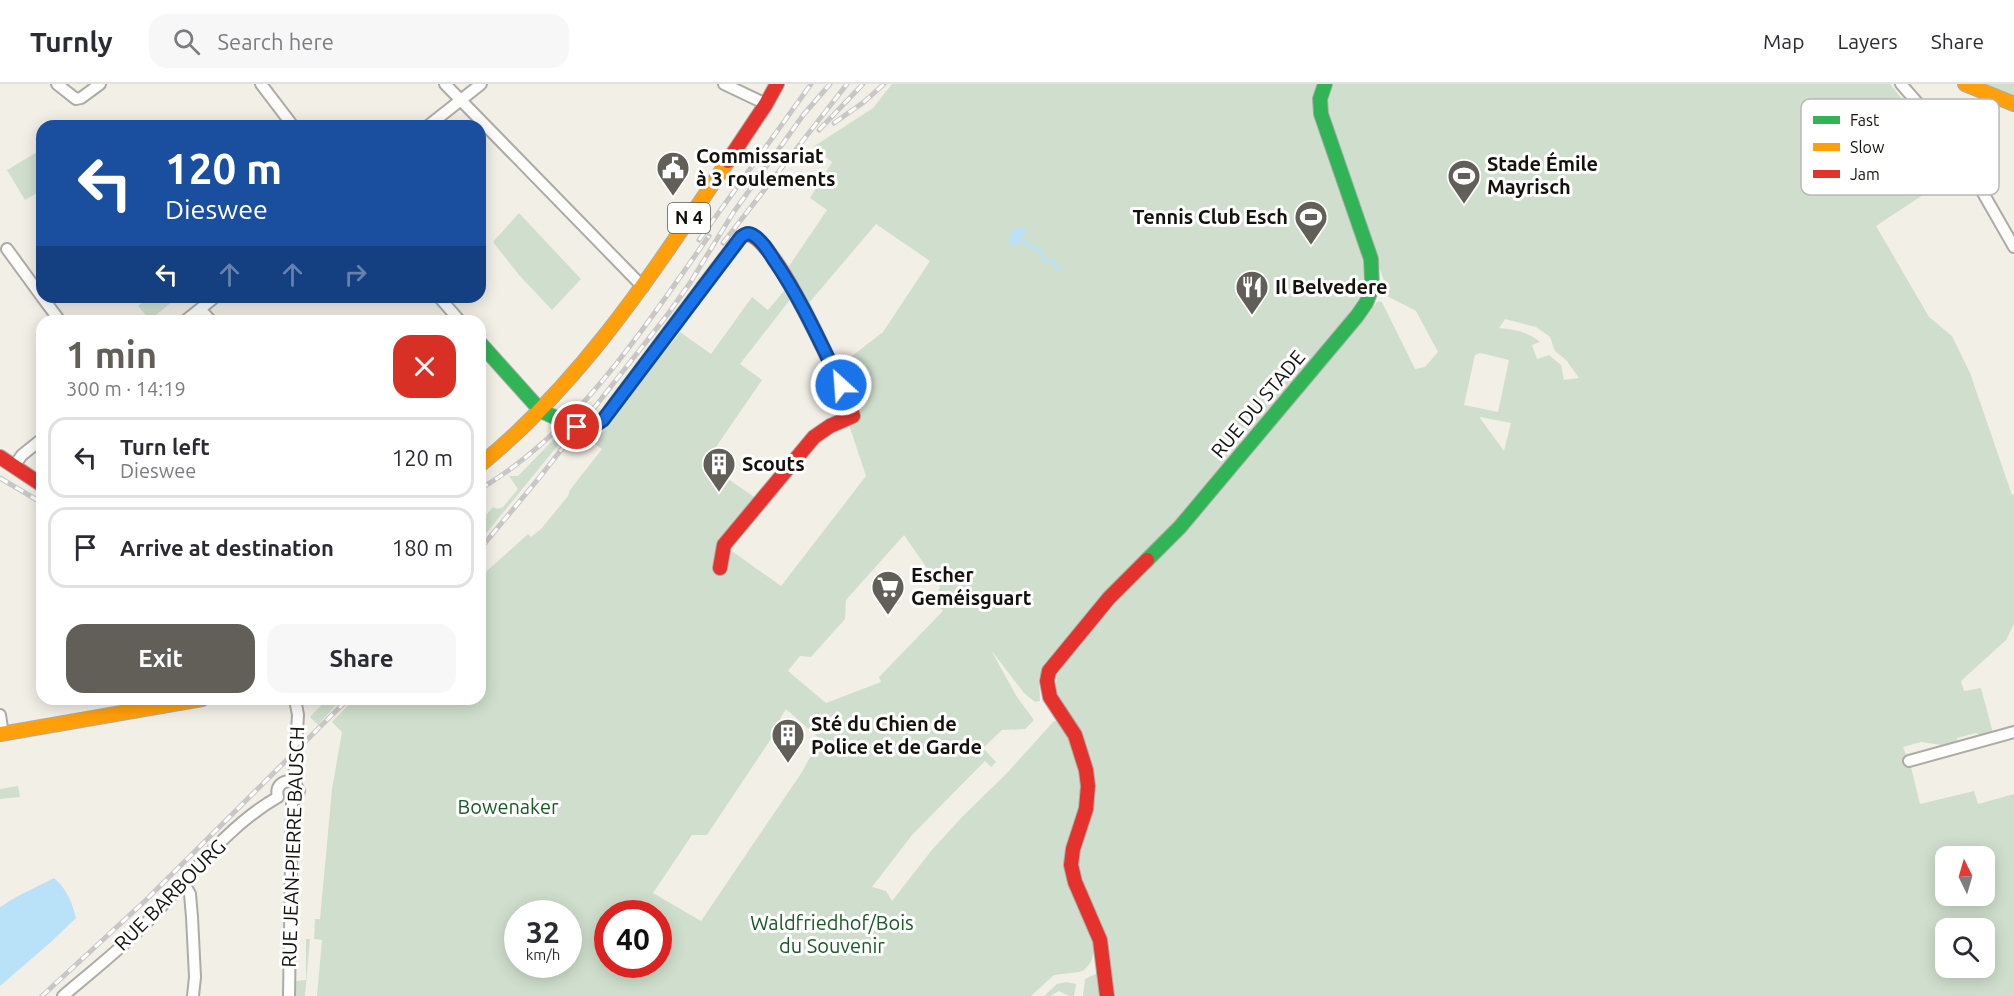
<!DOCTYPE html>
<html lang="en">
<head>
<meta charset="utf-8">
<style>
	body { margin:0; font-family:Ubuntu,sans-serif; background:#f7f7f7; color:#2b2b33; height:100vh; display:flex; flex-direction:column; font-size:22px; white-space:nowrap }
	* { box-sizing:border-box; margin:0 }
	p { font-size:20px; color:#7c7c81 }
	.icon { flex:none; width:33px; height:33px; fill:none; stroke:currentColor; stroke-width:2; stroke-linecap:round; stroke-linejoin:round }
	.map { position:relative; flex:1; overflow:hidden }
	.sheet { position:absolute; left:36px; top:231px; width:450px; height:390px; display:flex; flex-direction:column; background:#fff; border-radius:18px; box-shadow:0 3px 15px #0003 }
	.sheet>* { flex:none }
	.guide { position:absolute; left:36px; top:36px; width:450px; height:183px; border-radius:18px; box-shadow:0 3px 15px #0003; background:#1a4fa0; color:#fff; overflow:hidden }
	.needle { width:39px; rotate:355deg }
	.fabs { position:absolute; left:1935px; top:762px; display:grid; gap:12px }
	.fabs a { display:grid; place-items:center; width:60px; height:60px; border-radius:12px; background:#fff; box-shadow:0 3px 15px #0003; font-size:30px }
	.speed { position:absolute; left:504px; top:816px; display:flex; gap:12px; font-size:30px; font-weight:700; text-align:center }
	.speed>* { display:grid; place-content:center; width:78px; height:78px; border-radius:50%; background:#fff; box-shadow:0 3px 15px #0003; line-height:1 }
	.speed small { font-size:15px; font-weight:400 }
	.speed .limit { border:9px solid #d22; background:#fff; color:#111 }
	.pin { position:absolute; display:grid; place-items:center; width:51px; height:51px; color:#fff; margin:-26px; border:3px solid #fff; border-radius:50%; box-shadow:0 2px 6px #0007 }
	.me { position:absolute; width:66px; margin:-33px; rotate:334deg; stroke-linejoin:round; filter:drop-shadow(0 0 4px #0008) }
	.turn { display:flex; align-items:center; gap:21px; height:126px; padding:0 30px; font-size:27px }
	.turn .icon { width:78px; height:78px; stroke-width:2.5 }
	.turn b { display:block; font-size:42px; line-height:51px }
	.lanes { display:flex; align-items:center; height:57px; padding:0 30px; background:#0003; justify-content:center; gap:30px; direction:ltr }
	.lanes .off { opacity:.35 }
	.round { display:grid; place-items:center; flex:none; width:63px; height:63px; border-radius:18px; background:#f7f7f7 }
	.overview { display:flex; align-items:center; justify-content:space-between; height:102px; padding:0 30px }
	h1 { font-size:36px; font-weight:700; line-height:45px; color:#625f59 }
	.button { display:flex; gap:12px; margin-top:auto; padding:12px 30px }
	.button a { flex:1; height:69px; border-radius:18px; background:#625f59; color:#fff; font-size:24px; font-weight:700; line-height:69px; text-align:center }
	.button a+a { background:#f7f7f7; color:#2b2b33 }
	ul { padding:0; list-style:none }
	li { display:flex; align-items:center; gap:18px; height:81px; margin:0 12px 9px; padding:0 18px; border:3px solid #e1e1e2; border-radius:18px }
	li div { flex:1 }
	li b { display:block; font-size:22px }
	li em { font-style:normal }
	header { display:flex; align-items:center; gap:36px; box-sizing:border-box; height:84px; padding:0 30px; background:#fff; border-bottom:2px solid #e1e1e2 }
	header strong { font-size:28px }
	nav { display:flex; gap:33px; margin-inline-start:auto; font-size:21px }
	.search { width:420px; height:54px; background:#f7f7f7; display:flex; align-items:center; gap:15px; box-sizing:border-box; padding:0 21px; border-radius:18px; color:#7c7c81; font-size:22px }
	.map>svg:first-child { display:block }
	.green { fill:#d0dfcd; fill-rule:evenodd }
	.water { fill:#b9e1f8 }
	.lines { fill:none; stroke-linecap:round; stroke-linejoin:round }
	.stream { stroke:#b9e1f8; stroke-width:3 }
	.street-casing { stroke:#adaba6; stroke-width:14 }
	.fast-casing { stroke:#adaba6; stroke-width:16 }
	.slow-casing { stroke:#adaba6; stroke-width:16 }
	.jam-casing { stroke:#adaba6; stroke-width:16 }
	.street { stroke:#fdfdfb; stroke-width:10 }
	.fast { stroke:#30b455; stroke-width:14 }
	.slow { stroke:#ff9f0a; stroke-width:14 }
	.jam { stroke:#e5322d; stroke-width:14 }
	.rail-casing { stroke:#c8c7c5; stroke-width:5 }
	.rail { stroke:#fff; stroke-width:3; stroke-dasharray:9; stroke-linecap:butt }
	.route-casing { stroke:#114b97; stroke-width:15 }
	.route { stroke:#1a73e8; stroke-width:10 }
	.labels { text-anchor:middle; stroke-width:6; stroke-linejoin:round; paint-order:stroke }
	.shield { fill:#fff; stroke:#5a5956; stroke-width:1.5 }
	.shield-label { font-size:18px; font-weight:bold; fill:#14120d }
	.poi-label { font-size:20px; font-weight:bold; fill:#14120d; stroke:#fff; text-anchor:start }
	.street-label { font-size:20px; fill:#14120d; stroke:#fff }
	.park-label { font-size:20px; fill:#175a24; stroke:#fff }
	.key { fill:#fff; stroke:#b8b8b6; stroke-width:1.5 }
	.key-label { font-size:16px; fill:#14120d }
</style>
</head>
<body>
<header>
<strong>Turnly</strong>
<div class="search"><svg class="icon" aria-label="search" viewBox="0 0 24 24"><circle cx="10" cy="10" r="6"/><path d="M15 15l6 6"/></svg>Search here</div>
<nav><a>Map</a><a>Layers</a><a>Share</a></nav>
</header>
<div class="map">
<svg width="2014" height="912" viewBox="0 0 2014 912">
	<rect width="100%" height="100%" fill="#f2efe7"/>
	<path class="green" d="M892,0H1325L1320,15L1363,176V202L1358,216L1350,228L1168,447L1044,582L1039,594L1040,617L1035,618L1024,609L991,566L1017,613L1034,636L1025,645L1002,646L983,664L996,678L991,683L985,677L912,751L872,803L886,807L892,817L931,767L962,733L1007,689L1054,637H1059L1077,646L1055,606L1057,592L1065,578L1378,217L1382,218L1415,285L1425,283L1438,268L1416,227L1381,209L1384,197L1326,31L1324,14L1330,0H1890L1932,52L1958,88L1876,142L1929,233L1952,252L1970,289L2012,411H2014V540L2006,556L1961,597L1964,607L1981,604L1993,649L1981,652L1976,649L1957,654L1958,660L1949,662L1921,658L1903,663L1911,683L1920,720L1974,707L1978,720L2014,710V912H1083L1085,895L1104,886L1101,861L1074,815L1092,851L1095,864L1091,878L1084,886L1079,888L1054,891L1031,912H317L322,856L314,855L315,835H320L332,705L342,648L332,638L354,615H480V493L528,450L531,453L541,445L568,412L570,406L602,365L587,354L598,351L608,343L663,265L670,261L680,248L711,270L752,213L768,226L788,202L792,213L740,280L762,296L705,379L757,415L722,460L781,502L866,392L849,341L839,282L883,248L930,177L876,140L809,219L787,185L827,126L810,114L832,78L813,63L873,24ZM1505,235L1536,243L1550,253L1555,267L1566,276L1579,294L1564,296L1561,281L1549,271L1537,275L1532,261L1540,258C1528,248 1514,245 1499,244ZM1480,269L1509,276L1498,328L1464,321L1475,271ZM1480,333L1511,339L1504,367L1480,334ZM904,451L940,503L933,517L943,527L879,593L881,598L826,619L788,587L800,572L811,573L845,535L846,516ZM786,625L820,655L802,688L701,837L653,809L692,751H707L777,646L781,633ZM1946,772H1984V812H1946ZM518,830H568V880H518ZM608,830H658V880H608ZM1946,844H1984V884H1946Z
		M1985,0H2014V12Z
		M42,65V106L25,116L7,86Z
		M519,129L581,195L552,226L519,191L493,158Z
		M148,213H169L173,217L150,236L138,222Z
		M554,355L559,360L480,457V438L493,423L497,425L503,423L518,405L509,392H518Z
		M327,615H341L318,641L310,633Z
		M18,702L20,713L0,715V705Z
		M306,855H310L305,912H296L295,897L306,896Z
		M1066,898L1076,900L1074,912H1069L1059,907L1050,912H1044L1057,900Z"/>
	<path class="water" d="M1021,143L1025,145L1027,149L1020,154L1018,161L1013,162L1010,159C1009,151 1013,145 1021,143Z
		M54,794C67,805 72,818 76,834L52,857L0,902V823L16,813Z"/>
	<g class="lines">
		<path class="stream" d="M1020,154L1031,163L1040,166L1045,177H1053L1056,183L1061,185"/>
		<g class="street-casing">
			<path id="street" d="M57,0L76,15L81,14L100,0
				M261,0L293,42
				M445,0L643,203
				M724,0L766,20
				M1901,0L1942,47L1967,81L2014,163
				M428,42L481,0
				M7,165L42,213
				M42,213L60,237
				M439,213L460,237
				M200,225L211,237
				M185,237L215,213
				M14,382L22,371L42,355
				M0,631L3,650
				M1909,677L2014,648
				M278,713C275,702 283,695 294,698
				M292,718L297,714L299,707L294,698L298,631L295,615
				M183,798L190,810L192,833L195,893L193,912
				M63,912C91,888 121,865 146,839C188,796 225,743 278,713
				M289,912L292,718"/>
		</g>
		<g class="fast-casing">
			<path id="fast" d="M480,259L541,327L577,343L594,342L603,336L703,203
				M1147,476L1180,443L1357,232L1366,219L1372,204L1371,175L1321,30L1320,15L1325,0"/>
		</g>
		<g class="slow-casing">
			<path id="slow" d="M1965,0L2014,20
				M480,381C585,295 653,188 728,77
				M0,650L202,615"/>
		</g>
		<g class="jam-casing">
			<path id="jam" d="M728,77L766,20L777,0
				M703,203L741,153L748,150C778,158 833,286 848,317L853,332L830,342L814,353L724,461L720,484
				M0,373L42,401
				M1107,912L1100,856L1075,798L1071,781L1073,765L1086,725L1088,702L1086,686L1075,651L1050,613L1047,597L1049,587L1109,514L1147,476"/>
		</g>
		<use href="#street" class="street"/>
		<use href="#fast" class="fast"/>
		<use href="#slow" class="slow"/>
		<use href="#jam" class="jam"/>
		<g class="rail-casing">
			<path id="rail" d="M834,39L864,18L884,0
				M819,46L863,0
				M699,156L811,0
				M723,159L847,0
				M0,394L42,419
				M480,405C580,346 643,244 709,152
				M480,465L539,394L668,230L690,199L733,129L804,30L830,0
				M42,912L146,816L348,615"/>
		</g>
		<use href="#rail" class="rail"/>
	</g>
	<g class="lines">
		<g class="route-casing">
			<path id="route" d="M577,343C588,345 594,342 603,336L741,153C745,150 748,148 753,151C762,156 769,168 774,176C801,215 820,258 841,301"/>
		</g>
		<use href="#route" class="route"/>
	</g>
	<defs>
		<g id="civic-pin" transform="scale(1.725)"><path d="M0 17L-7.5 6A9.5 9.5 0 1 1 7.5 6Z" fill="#625f59" stroke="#fff"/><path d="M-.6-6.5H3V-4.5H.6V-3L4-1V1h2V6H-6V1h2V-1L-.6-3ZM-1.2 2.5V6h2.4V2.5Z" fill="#fff"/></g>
		<g id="stadium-pin" transform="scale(1.725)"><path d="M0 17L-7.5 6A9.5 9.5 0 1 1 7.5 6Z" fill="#625f59" stroke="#fff"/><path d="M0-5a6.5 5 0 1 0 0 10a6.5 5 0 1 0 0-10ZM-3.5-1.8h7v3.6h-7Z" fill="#fff"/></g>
		<g id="restaurant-pin" transform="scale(1.725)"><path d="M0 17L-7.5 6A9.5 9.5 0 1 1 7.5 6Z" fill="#625f59" stroke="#fff"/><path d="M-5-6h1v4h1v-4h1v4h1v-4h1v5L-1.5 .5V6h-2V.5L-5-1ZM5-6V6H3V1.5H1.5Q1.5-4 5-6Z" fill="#fff"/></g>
		<g id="building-pin" transform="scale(1.725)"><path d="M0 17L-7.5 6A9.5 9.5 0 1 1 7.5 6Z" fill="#625f59" stroke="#fff"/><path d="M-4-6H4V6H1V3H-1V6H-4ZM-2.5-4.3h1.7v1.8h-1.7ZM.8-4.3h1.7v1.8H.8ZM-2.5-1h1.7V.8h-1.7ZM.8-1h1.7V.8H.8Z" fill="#fff"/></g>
		<g id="supermarket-pin" transform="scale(1.725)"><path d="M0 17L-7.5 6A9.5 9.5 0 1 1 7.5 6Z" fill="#625f59" stroke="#fff"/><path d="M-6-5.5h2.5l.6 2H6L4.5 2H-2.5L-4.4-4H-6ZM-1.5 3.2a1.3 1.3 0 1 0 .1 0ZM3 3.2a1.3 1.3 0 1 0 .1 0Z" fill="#fff"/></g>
	</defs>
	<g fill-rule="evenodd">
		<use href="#civic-pin" x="673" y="84"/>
		<use href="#stadium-pin" x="1464" y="92"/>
		<use href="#stadium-pin" x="1311" y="133"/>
		<use href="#restaurant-pin" x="1252" y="203"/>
		<use href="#building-pin" x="719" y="380"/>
		<use href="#supermarket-pin" x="888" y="503"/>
		<use href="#building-pin" x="788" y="651"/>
	</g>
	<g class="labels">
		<rect class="shield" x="668" y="119" width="42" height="30" rx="4.5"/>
		<g class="shield-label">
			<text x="689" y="140">N 4</text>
		</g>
		<g class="poi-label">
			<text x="696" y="79">Commissariat<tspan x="696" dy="23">à 3 roulements</tspan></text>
			<text x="1487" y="87">Stade Émile<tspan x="1487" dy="23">Mayrisch</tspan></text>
			<text x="1288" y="140" text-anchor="end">Tennis Club Esch</text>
			<text x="1275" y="210">Il Belvedere</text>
			<text x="742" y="387">Scouts</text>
			<text x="911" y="498">Escher<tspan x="911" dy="23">Geméisguart</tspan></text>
			<text x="811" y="647">Sté du Chien de<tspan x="811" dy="23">Police et de Garde</tspan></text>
		</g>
		<g class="street-label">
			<text transform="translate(1258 320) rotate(-50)" y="7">RUE DU STADE</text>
			<text transform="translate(293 763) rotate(-88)" y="7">RUE JEAN-PIERRE BAUSCH</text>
			<text transform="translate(170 811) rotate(-45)" y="7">RUE BARBOURG</text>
		</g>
		<g class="park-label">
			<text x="508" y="730">Bowenaker</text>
			<text x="832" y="846">Waldfriedhof/Bois<tspan x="832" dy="23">du Souvenir</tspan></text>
		</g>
	</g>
	<rect x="1801" y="15" width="198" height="96" rx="9" class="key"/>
	<rect x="1813" y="32" width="27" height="8" fill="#30b455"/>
	<rect x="1813" y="59" width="27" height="8" fill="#ff9f0a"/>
	<rect x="1813" y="86" width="27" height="8" fill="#e5322d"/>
	<g class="key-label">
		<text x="1850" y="42">Fast</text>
		<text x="1850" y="69">Slow</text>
		<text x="1850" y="96">Jam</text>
	</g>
</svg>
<div class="fabs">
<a><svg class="needle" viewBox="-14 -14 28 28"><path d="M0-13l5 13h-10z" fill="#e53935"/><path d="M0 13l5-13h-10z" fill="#7c7c81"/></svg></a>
<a><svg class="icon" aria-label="search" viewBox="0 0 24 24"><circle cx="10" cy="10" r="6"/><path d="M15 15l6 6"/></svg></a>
</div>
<div class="speed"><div>32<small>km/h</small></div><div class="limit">40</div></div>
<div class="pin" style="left:577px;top:343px;background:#d93025"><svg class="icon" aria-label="arrive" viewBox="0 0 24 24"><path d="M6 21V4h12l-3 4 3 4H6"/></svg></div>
<svg class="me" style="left:841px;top:301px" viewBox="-20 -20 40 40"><circle r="17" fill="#1a73e8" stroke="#fff" stroke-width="3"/><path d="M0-11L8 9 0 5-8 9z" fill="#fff"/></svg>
<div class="guide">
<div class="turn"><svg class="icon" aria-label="left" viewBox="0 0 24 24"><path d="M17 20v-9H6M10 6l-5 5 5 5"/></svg><div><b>120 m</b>Dieswee</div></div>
<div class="lanes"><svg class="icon" aria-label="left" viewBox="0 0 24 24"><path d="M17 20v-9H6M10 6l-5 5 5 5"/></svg><svg class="icon off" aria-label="ahead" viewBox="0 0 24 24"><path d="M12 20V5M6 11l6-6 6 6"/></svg><svg class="icon off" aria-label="ahead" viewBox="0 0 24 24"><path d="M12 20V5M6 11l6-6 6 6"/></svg><svg class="icon off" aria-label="right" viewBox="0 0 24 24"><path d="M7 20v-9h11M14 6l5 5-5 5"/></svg></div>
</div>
<section class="sheet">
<div class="overview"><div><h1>1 min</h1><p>300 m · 14:19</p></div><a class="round" style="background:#d93025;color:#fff"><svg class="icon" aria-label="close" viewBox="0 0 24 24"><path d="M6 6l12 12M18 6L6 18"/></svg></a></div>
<ul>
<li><svg class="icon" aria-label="left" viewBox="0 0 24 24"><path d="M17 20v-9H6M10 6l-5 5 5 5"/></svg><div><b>Turn left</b><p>Dieswee</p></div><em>120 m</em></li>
<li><svg class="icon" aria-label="arrive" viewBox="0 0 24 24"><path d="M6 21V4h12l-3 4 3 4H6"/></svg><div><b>Arrive at destination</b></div><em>180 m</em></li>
</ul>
<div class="button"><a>Exit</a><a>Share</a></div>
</section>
</div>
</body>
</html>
